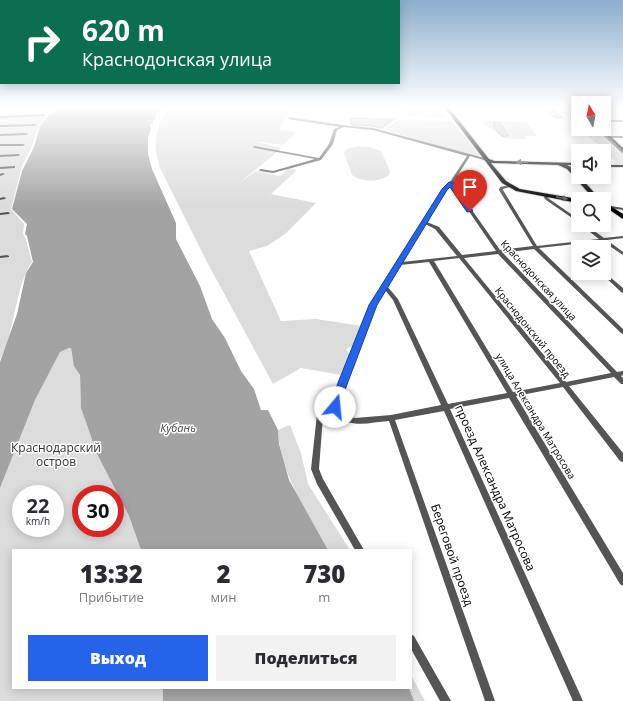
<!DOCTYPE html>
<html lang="ru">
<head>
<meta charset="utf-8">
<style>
	body { margin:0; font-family:"Open Sans",sans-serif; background:#f2f2f3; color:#2b2b33; height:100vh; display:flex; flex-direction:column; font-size:15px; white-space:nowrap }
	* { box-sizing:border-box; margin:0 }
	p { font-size:13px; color:#7c7c81 }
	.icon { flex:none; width:22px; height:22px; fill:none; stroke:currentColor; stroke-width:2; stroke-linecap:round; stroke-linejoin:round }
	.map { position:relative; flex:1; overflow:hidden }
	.panel { position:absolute; left:12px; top:549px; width:400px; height:140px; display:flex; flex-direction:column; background:#fff; border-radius:0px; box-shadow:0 2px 10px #0003 }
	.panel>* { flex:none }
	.guide { position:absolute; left:0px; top:0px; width:400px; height:84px; box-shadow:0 2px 10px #0003; background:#0b6e4f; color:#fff; overflow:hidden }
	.needle { width:26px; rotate:350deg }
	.controls { position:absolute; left:571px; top:96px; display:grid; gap:8px }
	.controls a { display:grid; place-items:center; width:40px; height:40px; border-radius:0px; background:#fff; box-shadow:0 2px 10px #0003; font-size:20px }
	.speed { position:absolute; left:12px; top:485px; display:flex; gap:8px; font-size:20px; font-weight:700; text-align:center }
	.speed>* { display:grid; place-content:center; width:52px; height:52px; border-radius:50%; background:#fff; box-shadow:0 2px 10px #0003; line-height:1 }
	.speed small { font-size:10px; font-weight:400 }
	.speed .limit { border:6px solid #d22; background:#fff; color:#111 }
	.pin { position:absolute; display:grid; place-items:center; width:34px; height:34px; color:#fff; margin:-41px -17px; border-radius:50% 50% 50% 0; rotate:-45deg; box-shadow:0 0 4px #0007 }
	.pin .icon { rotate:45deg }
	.me { position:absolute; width:44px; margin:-22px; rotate:17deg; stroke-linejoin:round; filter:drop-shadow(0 0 3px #0008) }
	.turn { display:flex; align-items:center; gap:14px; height:84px; padding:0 16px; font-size:18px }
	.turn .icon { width:52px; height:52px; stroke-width:2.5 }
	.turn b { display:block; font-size:28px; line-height:34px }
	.eta { display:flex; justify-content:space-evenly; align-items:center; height:68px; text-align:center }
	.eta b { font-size:24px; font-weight:800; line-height:28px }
	.action { display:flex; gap:8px; margin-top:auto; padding:8px 16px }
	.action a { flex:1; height:46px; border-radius:0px; background:#2563eb; color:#fff; font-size:16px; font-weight:800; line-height:46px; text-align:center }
	.action a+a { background:#f2f2f3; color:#2b2b33 }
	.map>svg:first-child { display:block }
	.green { fill:#dcdcdc; fill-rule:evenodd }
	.water { fill:#a3a3a3 }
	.building { fill:#c4c4c4; stroke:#999 }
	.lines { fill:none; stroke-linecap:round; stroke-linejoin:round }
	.major-casing { stroke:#dbdbdb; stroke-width:2 }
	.minor { fill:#555; fill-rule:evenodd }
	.major { fill:#000; fill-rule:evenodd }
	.oneway { fill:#595959 }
	.route { fill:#2563eb; stroke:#184099 }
	.labels { text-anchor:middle; stroke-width:3; stroke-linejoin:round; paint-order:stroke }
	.street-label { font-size:10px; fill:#000; stroke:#fff }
	.water-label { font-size:11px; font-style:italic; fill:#444; stroke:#fff }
	.near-park-label { font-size:12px; fill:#333; stroke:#fff }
	.near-street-label { font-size:12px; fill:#000; stroke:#fff }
</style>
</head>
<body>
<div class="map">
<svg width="623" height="701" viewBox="0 0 623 701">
	<rect width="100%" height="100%" fill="#fff"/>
	<path class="green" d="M169,108H290L287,117L279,130L297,132L283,145L253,141L282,148L237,185L256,171L280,176L289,168L297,170L271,194L316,203L285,234L267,246L249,251L281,321L316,319L362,326L354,346L348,348L346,350L350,354L342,375L301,368L273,384L207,262L160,168C152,145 155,128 169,108Z
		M559,108H573L578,112V126Z
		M413,109L420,112L421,110C427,108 435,108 442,110L443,113L449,117L407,116L404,109Z
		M47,115L39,126L31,148L22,166L11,209L24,224L23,234L25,237L32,262C14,288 16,331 0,359V117Z
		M398,120L452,121L480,156L476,157L388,131L386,128Z
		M484,121L526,122L537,136H525L527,139L504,138L482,123Z
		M581,129H596L623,155V165L615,164L614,163L616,162Z
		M357,146L370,147L381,151L390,171L389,175C379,183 362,182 352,175L344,153L347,149Z
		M69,348H71L73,360L80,375L81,407L96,452L129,516L141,550H13V688H163V701H0V488L35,400L60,351ZM21,494H55V528H21ZM81,494H115V528H81Z
		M290,425L301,453L308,484L350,550H328C307,512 280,474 278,430Z
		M411,675L425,701H414L409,688H411Z"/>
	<path class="water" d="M65,108H160L155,116L156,119L153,120V123L150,125L151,128L148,138V154L152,169L176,223V239L200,286L212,319L225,338L241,371L254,389L261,410H268L278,430L279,444L289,480L328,550H141L129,516L96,452L87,425L81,408L80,375L74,366L71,348H69L60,352L35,400L0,488V362L17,314L26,273L33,262L27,236L25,234L27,224L12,209L22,171L34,147L40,126L50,114Z
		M163,688H409L414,701H163Z"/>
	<path class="building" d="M543,108H551L563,118H556Z
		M350,118L388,119L396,118L382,128L372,126L351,125Z
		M493,122H499L509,136H501L493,125H495Z"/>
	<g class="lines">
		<g class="major-casing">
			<path id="major" d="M445,108H449L489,159L495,161L578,163V165H567L571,167L578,175V177H580L600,199H594L567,169L558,165L491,163L506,181L520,189L578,199V203L516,191L502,183Z
				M599,129H603L623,148V151Z
				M604,165H623V167H604Z
				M604,202L623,214V219L604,206Z"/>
		</g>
		<path class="minor" d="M575,108H578V111Z
			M45,114L44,116L0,118V116Z
			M289,117L349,126L373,128L488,159V161H487L470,156L453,183L500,250L533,246L499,190L500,187L509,185L511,186L510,187L503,189V190L537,246L599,239L581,225H586L604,238L623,236V238L607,240L623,252V255L602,241L539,248L623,329V334L621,333L534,249L503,253L617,372L623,371V375L621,376L623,378V384H621L614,377L569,386L623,453V462L620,461L563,387L516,396L623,573V586L620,584L509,398L450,409L583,701H573L444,411L395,420L495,701H485L389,421C375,422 360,426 347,422L334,410L323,416L319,469L323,479L364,550H355L317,484L311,469L317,414L318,412L332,406V403L370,305L422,223L421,222L423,221L443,189L450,182L467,156L373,130L344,127L337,130L333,144L321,160L273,173L260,171L259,170L261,169L273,171L315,159L255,148L253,147L254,146L319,158L329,144L334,129L340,127L288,119ZM451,185L496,251L462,255L439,227L427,222L447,190ZM425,224L435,229L457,256L402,262ZM498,254L611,373L566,382L464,258ZM459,258L560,383L513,392L434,261ZM429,262L507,393L448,404L398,299L387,286L400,265ZM385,290L393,300L441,405L391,415L355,418L351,417L338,406V403L376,305Z
			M604,120H623V122H604Z
			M36,124L35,126L0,127V125Z
			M596,129H600L607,136H623V138H609L623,151V154Z
			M27,133L28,134L26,135L0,136V134Z
			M0,144H23L25,145L23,146H0Z
			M19,154L20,155L18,156L0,157V155Z
			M15,166V168H14L0,169V167Z
			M3,173L5,174L0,176V174Z
			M545,194H547L548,198L578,219V222L546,200L544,198Z
			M4,197L6,198L5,199L0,200V198Z
			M605,205L623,208V210L605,207Z
			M8,212L10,213L9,214L0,215V213Z
			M7,255L9,256V257L0,258V256Z
			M604,272L623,288V293L621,292L601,273H604Z
			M411,634L414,636L451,701H440L411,649Z"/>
		<use href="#major" class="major"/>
	</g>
	<defs><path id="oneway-solid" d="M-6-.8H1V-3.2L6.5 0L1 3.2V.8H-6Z"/></defs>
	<g class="oneway">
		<use href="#oneway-solid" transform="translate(522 162) rotate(-179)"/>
		<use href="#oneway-solid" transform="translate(562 198) rotate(11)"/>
	</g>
	<linearGradient id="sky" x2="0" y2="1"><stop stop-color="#8cadcc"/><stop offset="0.52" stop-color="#fff"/><stop offset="1" stop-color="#fff" stop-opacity="0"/></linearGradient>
	<rect width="623" height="206" fill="url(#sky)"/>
	<path class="route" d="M449,182H453L473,211L467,212L450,187L447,190L377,305L340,403L339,410L335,411L331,410L330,403L369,305L442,189Z"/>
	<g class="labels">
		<g class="street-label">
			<text transform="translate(539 280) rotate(47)" y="4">Краснодонская улица</text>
			<text transform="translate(533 332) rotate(51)" y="4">Краснодонский проезд</text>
			<text transform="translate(536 416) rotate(59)" y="4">улица Александра Матросова</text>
		</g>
		<g class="water-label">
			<text x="178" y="432">Кубань</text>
		</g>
		<g class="near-park-label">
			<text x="56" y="452">Краснодарский<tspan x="56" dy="14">остров</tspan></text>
		</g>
		<g class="near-street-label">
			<text transform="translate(495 488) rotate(66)" y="4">проезд Александра Матросова</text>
			<text transform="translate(452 555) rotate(71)" y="4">Береговой проезд</text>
		</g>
	</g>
</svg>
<div class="controls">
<a><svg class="needle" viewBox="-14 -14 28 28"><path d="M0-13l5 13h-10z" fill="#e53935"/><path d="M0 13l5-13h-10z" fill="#7c7c81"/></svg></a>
<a><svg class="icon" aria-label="sound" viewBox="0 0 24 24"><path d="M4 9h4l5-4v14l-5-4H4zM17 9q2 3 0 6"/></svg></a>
<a><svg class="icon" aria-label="search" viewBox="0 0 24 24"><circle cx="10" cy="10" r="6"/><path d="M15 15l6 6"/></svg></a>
<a><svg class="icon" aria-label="layers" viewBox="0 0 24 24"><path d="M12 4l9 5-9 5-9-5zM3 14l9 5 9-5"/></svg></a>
</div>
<div class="speed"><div>22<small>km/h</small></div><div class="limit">30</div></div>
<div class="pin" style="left:470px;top:211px;background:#d93025"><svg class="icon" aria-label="arrive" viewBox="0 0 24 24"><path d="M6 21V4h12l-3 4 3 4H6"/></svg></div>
<svg class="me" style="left:335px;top:407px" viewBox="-20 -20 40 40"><circle r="19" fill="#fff"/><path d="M0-13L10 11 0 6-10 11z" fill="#2563eb"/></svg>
<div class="guide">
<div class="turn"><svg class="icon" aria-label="right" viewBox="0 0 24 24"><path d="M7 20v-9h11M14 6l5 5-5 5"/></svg><div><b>620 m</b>Краснодонская улица</div></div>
</div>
<section class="panel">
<div class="eta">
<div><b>13:32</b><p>Прибытие</p></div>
<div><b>2</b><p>мин</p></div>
<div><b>730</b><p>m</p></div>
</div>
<div class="action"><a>Выход</a><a>Поделиться</a></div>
</section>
</div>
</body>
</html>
